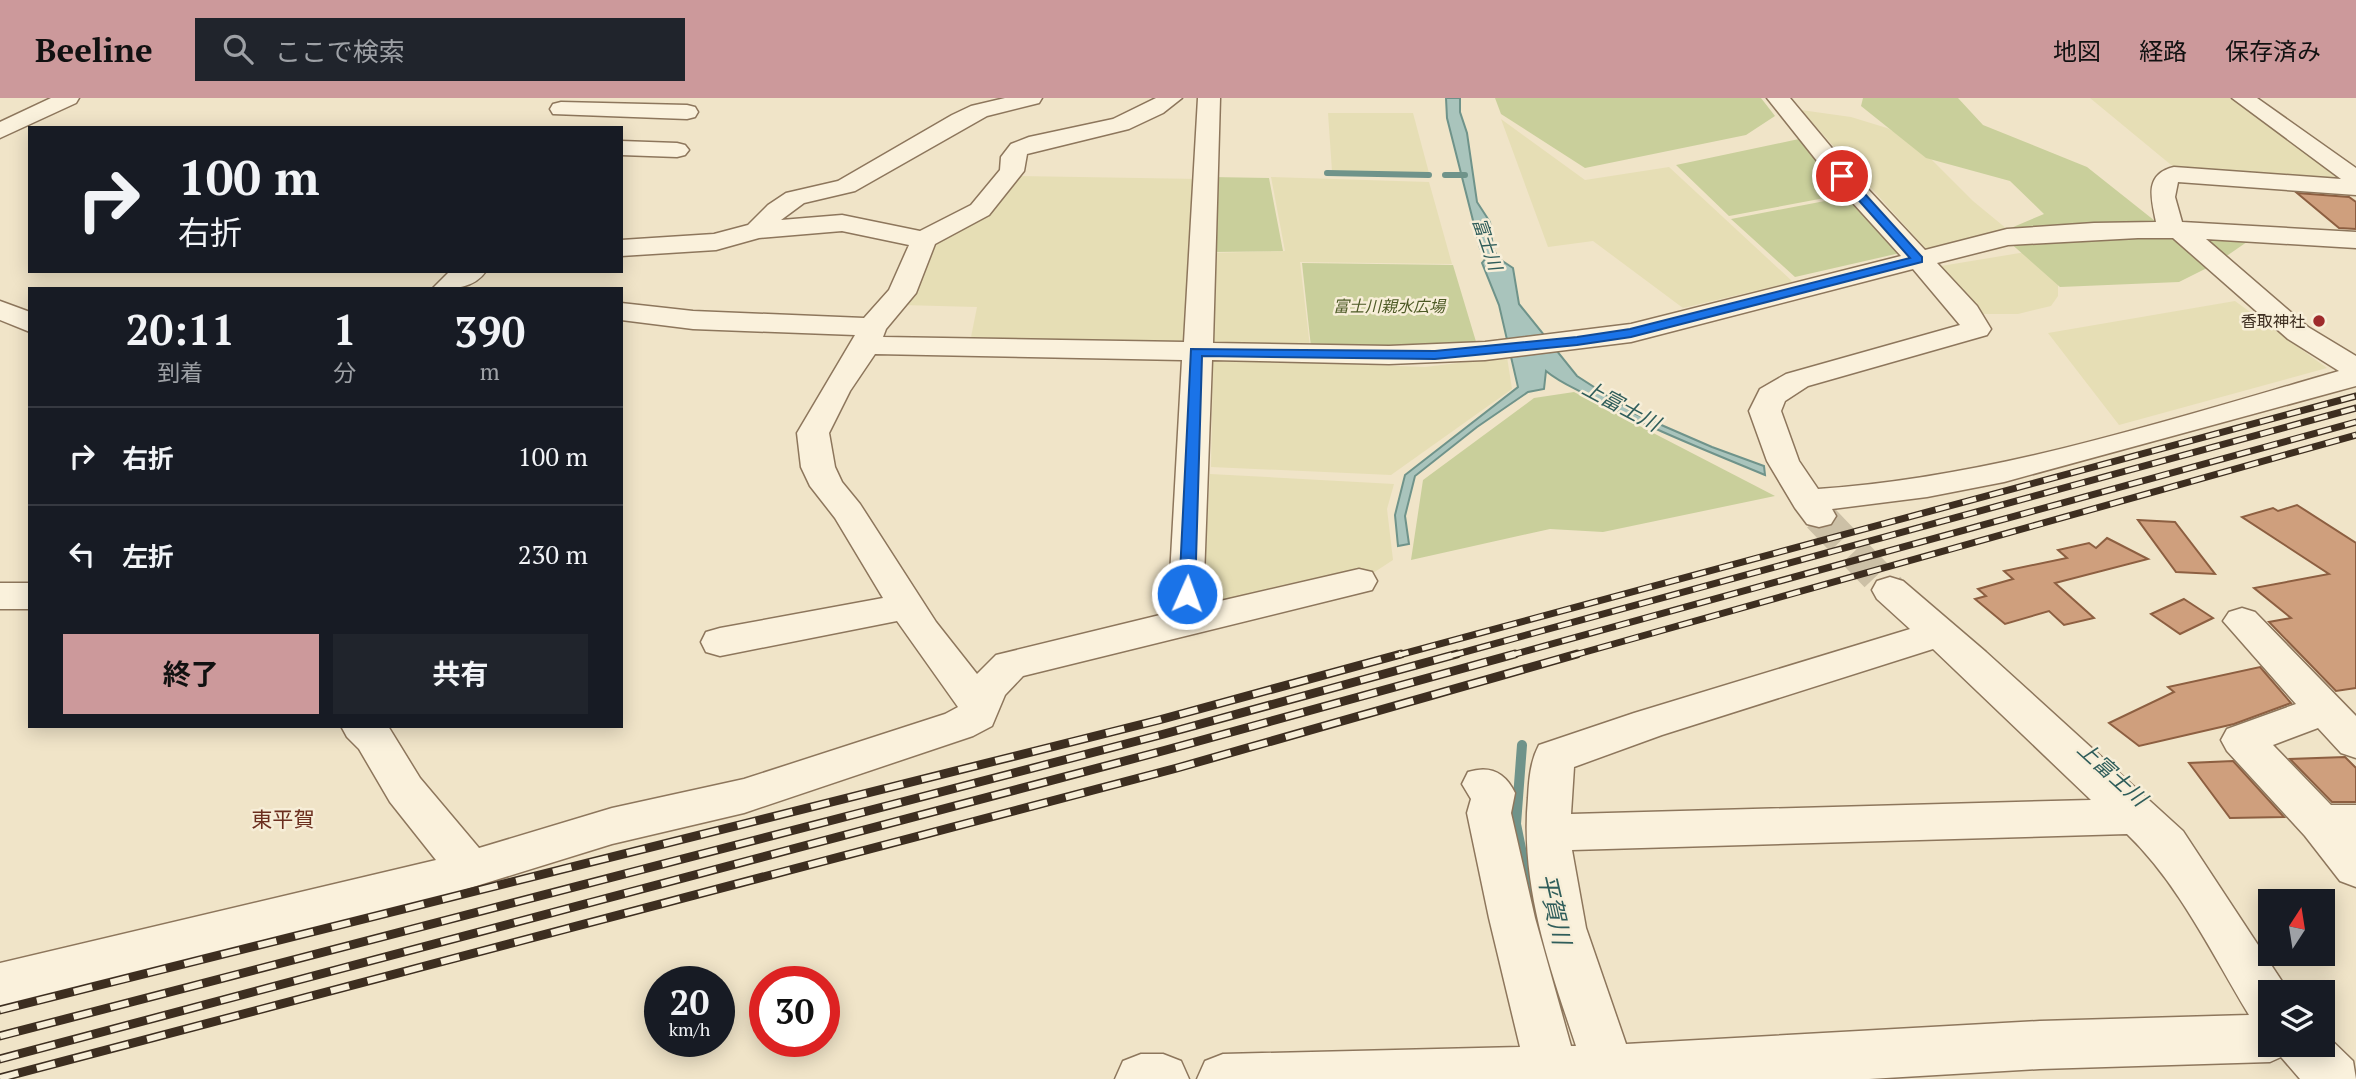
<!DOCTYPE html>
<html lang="ja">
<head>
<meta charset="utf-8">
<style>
	body { margin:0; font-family:"PT Serif","Noto Sans JP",serif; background:#20242c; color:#f1f3f6; height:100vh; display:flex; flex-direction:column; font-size:26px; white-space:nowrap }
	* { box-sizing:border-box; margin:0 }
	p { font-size:23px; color:#9ea1a6 }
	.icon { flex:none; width:38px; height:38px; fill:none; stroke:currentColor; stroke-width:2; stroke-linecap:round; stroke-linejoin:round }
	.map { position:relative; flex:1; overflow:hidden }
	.sheet { position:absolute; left:28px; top:189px; width:595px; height:441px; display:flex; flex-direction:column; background:#171b24; border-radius:0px; box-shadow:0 4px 18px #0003 }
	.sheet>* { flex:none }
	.banner { position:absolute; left:28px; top:28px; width:595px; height:147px; border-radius:0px; box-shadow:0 4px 18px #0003; background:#171b24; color:#f1f3f6; overflow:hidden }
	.needle { width:46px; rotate:12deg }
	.buttons { position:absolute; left:2258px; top:791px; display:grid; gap:14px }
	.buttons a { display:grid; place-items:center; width:77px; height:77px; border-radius:0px; background:#171b24; box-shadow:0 4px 18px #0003; font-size:35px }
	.speed { position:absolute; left:644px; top:868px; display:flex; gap:14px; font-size:35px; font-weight:700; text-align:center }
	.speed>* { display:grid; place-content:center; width:91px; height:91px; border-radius:50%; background:#171b24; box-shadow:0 4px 18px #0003; line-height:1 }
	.speed small { font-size:18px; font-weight:400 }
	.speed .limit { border:10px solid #d22; background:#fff; color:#111 }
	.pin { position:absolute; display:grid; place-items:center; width:60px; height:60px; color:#fff; margin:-30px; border:4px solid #fff; border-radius:50%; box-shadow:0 2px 7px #0007 }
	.me { position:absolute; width:77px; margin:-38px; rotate:2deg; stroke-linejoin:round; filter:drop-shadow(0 0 5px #0008) }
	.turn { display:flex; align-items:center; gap:24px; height:147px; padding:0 35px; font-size:32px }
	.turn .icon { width:91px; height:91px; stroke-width:2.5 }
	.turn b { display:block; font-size:49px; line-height:60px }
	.eta { display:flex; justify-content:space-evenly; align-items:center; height:119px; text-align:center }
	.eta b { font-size:42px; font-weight:700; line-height:49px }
	.cta { display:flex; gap:14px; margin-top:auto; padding:14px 35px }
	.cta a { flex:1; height:80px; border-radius:0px; background:#cc999b; color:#111; font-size:28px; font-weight:700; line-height:80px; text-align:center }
	.cta a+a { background:#20242c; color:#f1f3f6 }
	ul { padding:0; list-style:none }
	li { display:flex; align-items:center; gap:21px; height:98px; padding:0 35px; border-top:2px solid #363941 }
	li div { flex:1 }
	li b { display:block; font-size:26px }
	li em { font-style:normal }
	header { display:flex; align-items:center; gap:42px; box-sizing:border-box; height:98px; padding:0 35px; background:#cc999b; color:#111 }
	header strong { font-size:33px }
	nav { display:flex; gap:38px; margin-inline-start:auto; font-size:24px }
	.search { width:490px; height:63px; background:#20242c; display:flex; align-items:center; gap:18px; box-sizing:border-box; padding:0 24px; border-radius:0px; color:#9ea1a6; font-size:26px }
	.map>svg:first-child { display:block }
	.farmland { fill:#e6deb5 }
	.green { fill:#c9cf9b }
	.water { fill:#a9c4bc; stroke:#6f938a; stroke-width:2 }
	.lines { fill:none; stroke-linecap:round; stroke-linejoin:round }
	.stream-far1 { stroke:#6f938a; stroke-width:6 }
	.stream { stroke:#6f938a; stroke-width:10 }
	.building { fill:#cf9f7d; stroke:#8d5f41; stroke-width:2 }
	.minor-tunnel { stroke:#ccc0a6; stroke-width:33; stroke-dasharray:33 17; stroke-linecap:butt }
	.minor-casing { stroke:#8d765c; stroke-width:3 }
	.minor { fill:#faf1dc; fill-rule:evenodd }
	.rail-far1-casing { stroke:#3d2e20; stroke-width:7 }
	.rail-casing { stroke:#3d2e20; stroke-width:9 }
	.rail-far1 { stroke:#f7eed8; stroke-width:4.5; stroke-dasharray:14; stroke-linecap:butt }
	.rail { stroke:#f7eed8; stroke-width:6; stroke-dasharray:19; stroke-linecap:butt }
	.route { fill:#1a73e8; stroke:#114b97; stroke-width:2 }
	.poi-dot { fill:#9e2a2b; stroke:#f7eed8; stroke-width:2.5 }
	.labels { text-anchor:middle; stroke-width:5; stroke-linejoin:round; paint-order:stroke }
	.far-park-label { font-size:16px; font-style:italic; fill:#4d5a26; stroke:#f7eed8 }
	.far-poi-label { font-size:16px; fill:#3d2e20; stroke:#f7eed8; text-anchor:end }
	.far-water-label { font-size:18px; font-style:italic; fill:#2f5d5a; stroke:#f7eed8 }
	.water-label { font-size:21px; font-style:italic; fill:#2f5d5a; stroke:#f7eed8 }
	.neighbourhood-label { font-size:21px; fill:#6b2e1e; stroke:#f7eed8 }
	.near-water-label { font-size:24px; font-style:italic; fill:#2f5d5a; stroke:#f7eed8 }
</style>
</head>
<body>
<header>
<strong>Beeline</strong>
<div class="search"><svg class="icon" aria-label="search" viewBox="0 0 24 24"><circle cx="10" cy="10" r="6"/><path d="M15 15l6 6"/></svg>ここで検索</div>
<nav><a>地図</a><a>経路</a><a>保存済み</a></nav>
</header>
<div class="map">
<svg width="2356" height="981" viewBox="0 0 2356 981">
	<rect width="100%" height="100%" fill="#f0e4c8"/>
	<path class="farmland" d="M2090,0H2230L2347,82L2176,71Z
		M1801,12L1851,19L1887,30L1916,46L1973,103L2013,136L1926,151Z
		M1328,15H1413L1429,75L1332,73Z
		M1501,21L1585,82L1669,69L1793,184L1683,210L1593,143L1548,149Z
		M1018,78L1200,81L1183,248L969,249L977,209L902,207L937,143Z
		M1271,79L1429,84L1452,166L1300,164L1310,249L1208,247L1212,155L1285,153Z
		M2032,153L2058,186V198L2051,208L2018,216H1977L1941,168Z
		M2235,203L2327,270L2119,327L2048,235Z
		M1507,259L1512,291L1391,377L1211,369L1213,261L1425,269Z
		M1210,376L1394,386L1387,411L1393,462L1373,475L1203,507Z"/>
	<path class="green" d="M1495,0H1761L1775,18L1746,37L1585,70L1501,16Z
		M1863,0H1958L1983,27L2087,69L2155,123L2257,137L2215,166L2179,184L2060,189L1999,135L2044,116L2010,83L1926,60L1861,8Z
		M1799,41L1846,96L1729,118L1676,67Z
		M1211,79L1269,80L1283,153L1213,154Z
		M1851,98L1900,155L1795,179L1731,121Z
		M1302,165L1453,167L1477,247L1311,249Z
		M1574,294L1775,398L1603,434L1550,431L1411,462L1423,382L1534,300Z"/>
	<path class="water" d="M1446,0H1460V14L1467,35L1477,104L1490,124L1493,150L1498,160L1513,170L1519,206L1577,278L1636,316L1712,349L1764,368L1765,377C1705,352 1644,328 1587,297C1572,289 1559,284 1546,273L1544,291L1528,294L1477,329L1415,378L1405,418L1409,446L1398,448L1395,417L1405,377L1518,289L1499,207L1482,165L1486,160L1480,150L1447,20Z"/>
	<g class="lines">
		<path class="stream-far1" d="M1327,75L1429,77
			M1445,77H1465"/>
		<path class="stream" d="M1522,647L1516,726L1538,834"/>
	</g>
	<path class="building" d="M2297,95L2349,99L2356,104V131L2339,130Z
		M2297,407L2356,445V590L2336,593L2269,524L2291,520L2254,490L2329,476L2242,419L2273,410L2278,413Z
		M2138,422L2175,424L2215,476L2176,474Z
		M2107,440L2148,461L2055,485L2094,520L2064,527L2049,513L2005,526L1975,501L1986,498L1978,491L2013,481L2004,473L2067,460L2058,452L2089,445L2096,450Z
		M2184,501L2213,520L2180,536L2151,516Z
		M2260,569L2291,605L2234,626L2139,648L2109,625L2174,594L2168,589Z
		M2345,659L2356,670V704H2332L2290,661Z
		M2233,663L2284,719L2230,720L2189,665Z"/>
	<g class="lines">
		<path class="minor-tunnel" d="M1819,418L1890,492"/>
		<g class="minor-casing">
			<path id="minor" d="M51,0H79L76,5L0,40V24Z
				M1005,0H1042L1039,5L987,18L855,93L804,105L781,122L842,117L920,133L971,107L1000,72L1001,59L1011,46L1029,39L1113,21L1156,0H1182L1163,15L1129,31L1027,56L1024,73L989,117L935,146L916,195L886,231L883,239L1184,244L1198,0H1220L1213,245L1389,248L1485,244L1631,226L1901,158L1833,83L1767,0H1790L1851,73L1925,152L2007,131L2094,125L2156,124C2151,100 2144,76 2174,69L2341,81L2232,0H2257L2356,70V97L2178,84L2175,99L2182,124L2356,134V150L2206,141L2308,229L2356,258V288L2004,384L1927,399L1832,411L1836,418L1831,426L1819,429L1807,426L1795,410L1767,363L1749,313L1760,291L1786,276L1960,227L1913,171L1631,244L1485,262L1389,266L1212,262L1203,507L1359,471L1372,474L1377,483L1372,492L1023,578L1005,597L992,628L973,638L744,715L612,746L412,808L0,909V865L436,762L390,704L359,651L347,639L341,628H388L420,680L479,750L612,710L744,681L945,616L958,609L897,523L720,558L706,554L701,544L706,534L720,530L883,500L835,420L810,388L801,369L797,335L855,237L693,231L621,222V205L693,213L864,220L889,192L909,147L842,133L759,140L716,152L621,158V142L714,136L748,127L768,107L786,95L838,83L952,17L971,8ZM2138,140H2173L2288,241L2339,273C2169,322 1995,379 1818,391L1799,363L1781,313L1785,303L1808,288L1987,237L1991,231L1977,208L1937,165L2008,147ZM875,256L1182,262L1169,496L1164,516L996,557L977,576L936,524L860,406L842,384L835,369L829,335L850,293Z
				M561,4L687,7L695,9L698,14L695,19L687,21L553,16L550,11L553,6Z
				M621,43L677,45L685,47L689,52L685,57L677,59L621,57Z
				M450,173H486C474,191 452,191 432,191Z
				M0,203L30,214V234L0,222Z
				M1890,479L1903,483L1986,554L2183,733L2289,894H2270V947H2322V933L2353,963L2356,981H2300L2281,959L2270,964L2040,971L1869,981H1197L1205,963L1223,956L1520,949L1489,820L1467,715L1471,701L1462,686L1468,674C1490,667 1505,674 1515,695L1511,715L1535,820L1571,948H1576C1549,867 1520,787 1528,700C1529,682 1530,664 1539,647L1634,615L1910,531L1877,501L1872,492L1877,483ZM1933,551L2091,702L1571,716L1574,669L1662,637ZM2127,736C2179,786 2212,856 2249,917L2040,923L1626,946L1586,830L1572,752Z
				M0,485H30V511H0Z
				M2242,510L2255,514L2356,618V660L2341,655L2318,630L2273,647L2331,707H2356V789L2340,783L2305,738L2227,653L2221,642L2227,631L2296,606L2223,523L2229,514Z
				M1141,956H1163L1181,963L1189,981H1115L1123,963Z"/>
		</g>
		<use href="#minor" class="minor"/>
		<g class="rail-far1-casing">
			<path id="rail-far1" d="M1395,558L2356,298
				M1450,558L2356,310
				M1508,558L2356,324
				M1571,558L2356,337"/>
		</g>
		<g class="rail-casing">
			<path id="rail" d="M0,912L1159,622L1401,556
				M0,938L1164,636L1457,556
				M0,961L1166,652L1515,556
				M0,980L1177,670L1577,556"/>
		</g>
		<use href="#rail-far1" class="rail-far1"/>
		<use href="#rail" class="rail"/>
	</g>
	<path class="route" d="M1839,75H1846L1922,159V164L1631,239L1577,247L1435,261L1202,258L1195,496L1193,500H1181L1179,496L1191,251L1435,253L1577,239L1630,231L1910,160L1839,80Z"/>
	<circle class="poi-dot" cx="2319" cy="223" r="7"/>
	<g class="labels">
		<g class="far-park-label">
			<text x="1389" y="214">富士川親水広場</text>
		</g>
		<g class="far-poi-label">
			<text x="2305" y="229">香取神社</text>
		</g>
		<g class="far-water-label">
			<text transform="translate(1487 146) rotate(71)" y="6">富士川</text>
		</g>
		<g class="water-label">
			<text transform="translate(1621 308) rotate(28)" y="7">上富士川</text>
			<text transform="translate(2112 676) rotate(42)" y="7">上富士川</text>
		</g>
		<g class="neighbourhood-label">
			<text x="283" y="729">東平賀</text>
		</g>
		<g class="near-water-label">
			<text transform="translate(1554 811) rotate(77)" y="8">平賀川</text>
		</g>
	</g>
</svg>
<div class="buttons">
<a><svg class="needle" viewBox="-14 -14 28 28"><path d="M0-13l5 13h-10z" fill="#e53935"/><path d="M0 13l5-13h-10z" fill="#9ea1a6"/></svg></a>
<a><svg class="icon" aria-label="layers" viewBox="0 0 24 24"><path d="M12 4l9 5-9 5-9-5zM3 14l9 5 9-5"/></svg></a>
</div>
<div class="speed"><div>20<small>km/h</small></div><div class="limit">30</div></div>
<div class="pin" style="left:1842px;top:78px;background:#d93025"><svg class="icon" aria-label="arrive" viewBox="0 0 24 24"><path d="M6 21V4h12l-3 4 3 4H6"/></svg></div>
<svg class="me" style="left:1187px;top:496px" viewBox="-20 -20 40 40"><circle r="17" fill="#1a73e8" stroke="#fff" stroke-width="3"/><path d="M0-11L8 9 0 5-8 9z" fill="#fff"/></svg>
<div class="banner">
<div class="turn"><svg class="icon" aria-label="right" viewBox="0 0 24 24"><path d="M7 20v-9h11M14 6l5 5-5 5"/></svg><div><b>100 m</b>右折</div></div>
</div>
<section class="sheet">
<div class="eta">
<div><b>20:11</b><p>到着</p></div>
<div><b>1</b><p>分</p></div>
<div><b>390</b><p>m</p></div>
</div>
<ul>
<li><svg class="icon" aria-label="right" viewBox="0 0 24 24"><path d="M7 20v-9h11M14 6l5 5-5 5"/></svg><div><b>右折</b></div><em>100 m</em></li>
<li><svg class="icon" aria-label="left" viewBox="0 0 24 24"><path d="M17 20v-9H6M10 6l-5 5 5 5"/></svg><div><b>左折</b></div><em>230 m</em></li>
</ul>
<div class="cta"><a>終了</a><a>共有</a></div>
</section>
</div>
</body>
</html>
